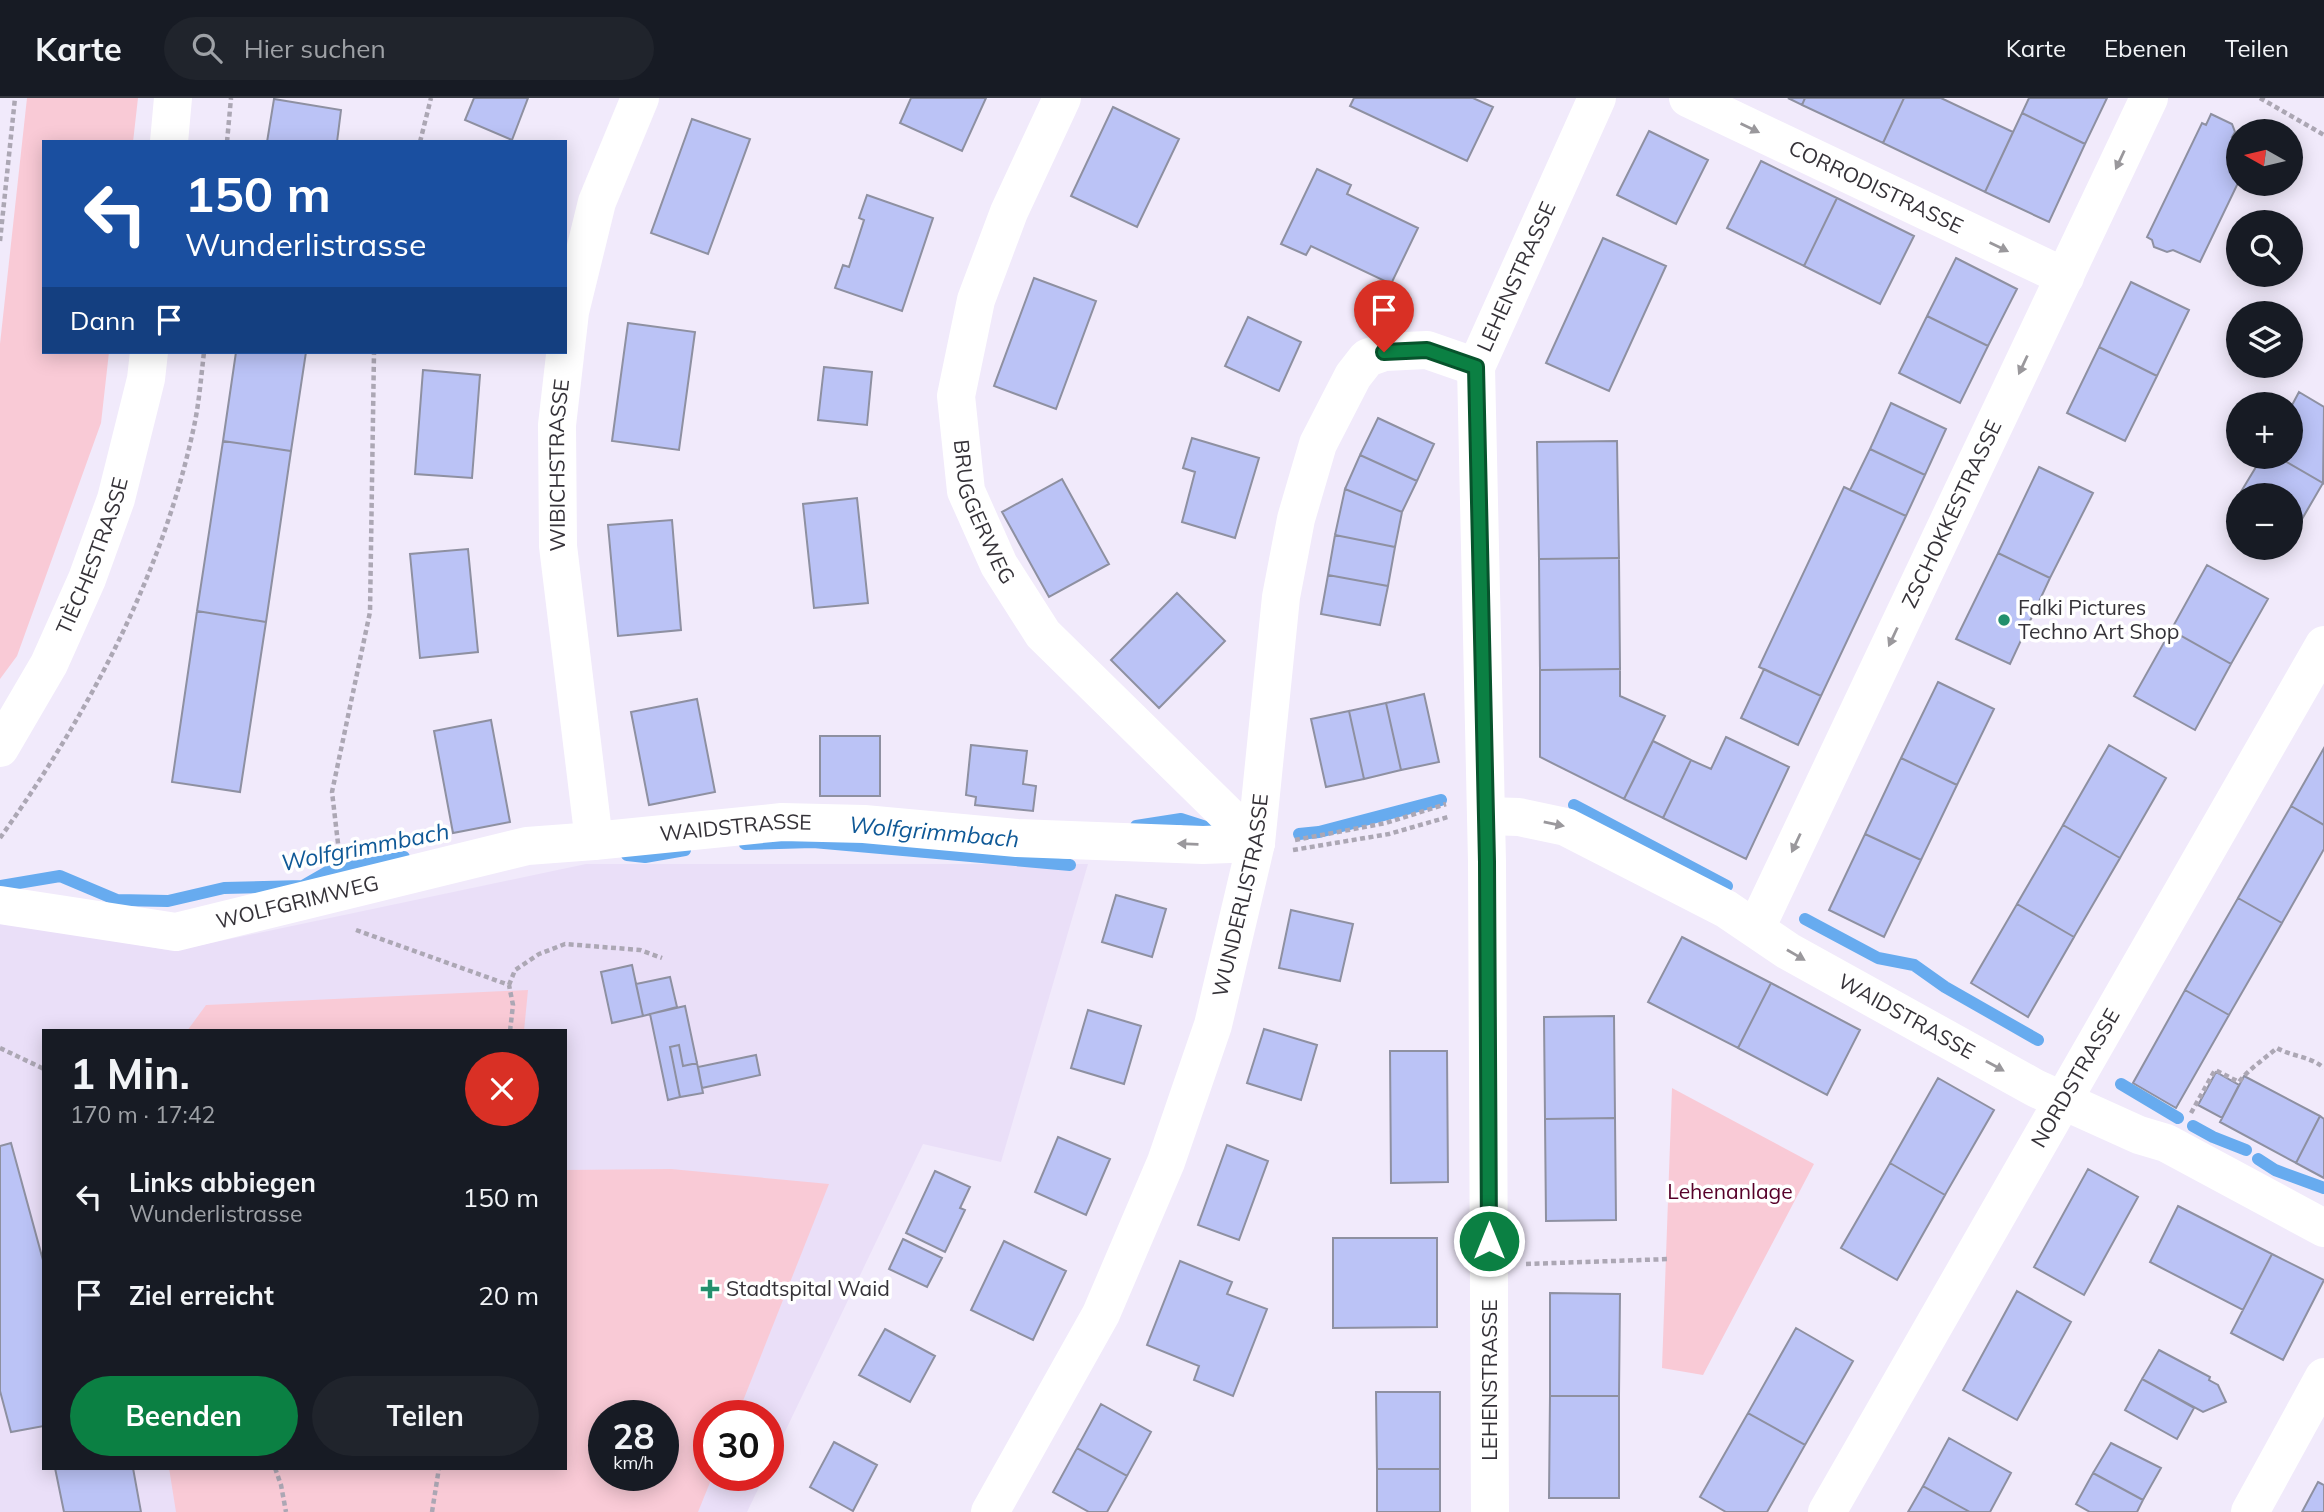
<!DOCTYPE html>
<html lang="de">
<head>
<meta charset="utf-8">
<style>
	body { margin:0; font-family:Mulish,sans-serif; background:#20242c; color:#f1f3f6; height:100vh; display:flex; flex-direction:column; font-size:26px; white-space:nowrap }
	* { box-sizing:border-box; margin:0 }
	p { font-size:23px; color:#9ea1a6 }
	.icon { flex:none; width:38px; height:38px; fill:none; stroke:currentColor; stroke-width:2; stroke-linecap:round; stroke-linejoin:round }
	.map { position:relative; flex:1; overflow:hidden }
	.sheet { position:absolute; left:42px; top:931px; width:525px; height:441px; display:flex; flex-direction:column; background:#171b24; border-radius:0px; box-shadow:0 4px 18px #0003 }
	.sheet>* { flex:none }
	.guide { position:absolute; left:42px; top:42px; width:525px; height:214px; border-radius:0px; box-shadow:0 4px 18px #0003; background:#1a4fa0; color:#fff; overflow:hidden }
	.needle { width:46px; rotate:278deg }
	.fabs { position:absolute; left:2226px; top:21px; display:grid; gap:14px }
	.fabs a { display:grid; place-items:center; width:77px; height:77px; border-radius:50%; background:#171b24; box-shadow:0 4px 18px #0003; font-size:35px }
	.speed { position:absolute; left:588px; top:1302px; display:flex; gap:14px; font-size:35px; font-weight:700; text-align:center }
	.speed>* { display:grid; place-content:center; width:91px; height:91px; border-radius:50%; background:#171b24; box-shadow:0 4px 18px #0003; line-height:1 }
	.speed small { font-size:18px; font-weight:400 }
	.speed .limit { border:10px solid #d22; background:#fff; color:#111 }
	.pin { position:absolute; display:grid; place-items:center; width:60px; height:60px; color:#fff; margin:-72px -30px; border-radius:50% 50% 50% 0; rotate:-45deg; box-shadow:0 0 7px #0007 }
	.pin .icon { rotate:45deg }
	.me { position:absolute; width:77px; margin:-38px; rotate:0deg; stroke-linejoin:round; filter:drop-shadow(0 0 5px #0008) }
	.turn { display:flex; align-items:center; gap:24px; height:147px; padding:0 28px; font-size:32px }
	.turn .icon { width:91px; height:91px; stroke-width:2.5 }
	.turn b { display:block; font-size:49px; line-height:60px }
	.then { display:flex; align-items:center; height:66px; padding:0 28px; background:#0003; gap:14px; font-size:26px }
	.round { display:grid; place-items:center; flex:none; width:74px; height:74px; border-radius:37px; background:#20242c }
	.summary { display:flex; align-items:center; justify-content:space-between; height:119px; padding:0 28px }
	h1 { font-size:42px; font-weight:700; line-height:52px }
	.action { display:flex; gap:14px; margin-top:auto; padding:14px 28px }
	.action a { flex:1; height:80px; border-radius:42px; background:#0b8043; color:#fff; font-size:28px; font-weight:700; line-height:80px; text-align:center }
	.action a+a { background:#20242c; color:#f1f3f6 }
	ul { padding:0; list-style:none }
	li { display:flex; align-items:center; gap:21px; height:98px; padding:0 28px }
	li div { flex:1 }
	li b { display:block; font-size:26px }
	li em { font-style:normal }
	header { display:flex; align-items:center; gap:42px; box-sizing:border-box; height:98px; padding:0 35px; background:#171b24; border-bottom:2px solid #363941 }
	header strong { font-size:33px }
	nav { display:flex; gap:38px; margin-inline-start:auto; font-size:24px }
	.search { width:490px; height:63px; background:#20242c; display:flex; align-items:center; gap:18px; box-sizing:border-box; padding:0 24px; border-radius:38px; color:#9ea1a6; font-size:26px }
	.map>svg:first-child { display:block }
	.built { fill:#eadff8; fill-rule:evenodd }
	.green { fill:#f9cad6; fill-rule:evenodd }
	.lines { fill:none; stroke-linecap:round; stroke-linejoin:round }
	.stream { stroke:#67abef; stroke-width:12 }
	.building { fill:#bbc3f6; stroke:#8e90a1; stroke-width:2 }
	.path { stroke:#aca7b4; stroke-width:4.5; stroke-dasharray:5 3.5; stroke-linecap:butt }
	.minor { stroke:#fff; stroke-width:38 }
	.tertiary { stroke:#fff; stroke-width:38 }
	.oneway { fill:#9a989c }
	.route-casing { stroke:#07532c; stroke-width:18 }
	.route { stroke:#0b8043; stroke-width:12 }
	.poi-dot { fill:#238f6d; stroke:#fff; stroke-width:2.5 }
	.labels { text-anchor:middle; stroke-width:7; stroke-linejoin:round; paint-order:stroke }
	.street-label { font-size:21px; fill:#353238; stroke:#fff }
	.poi-label { font-size:21px; fill:#353238; stroke:#fff; text-anchor:start }
	.park-label { font-size:21px; fill:#570029; stroke:#fff }
	.water-label { font-size:23px; font-style:italic; fill:#0f5997; stroke:#fff }
</style>
</head>
<body>
<header>
<strong>Karte</strong>
<div class="search"><svg class="icon" aria-label="search" viewBox="0 0 24 24"><circle cx="10" cy="10" r="6"/><path d="M15 15l6 6"/></svg>Hier suchen</div>
<nav><a>Karte</a><a>Ebenen</a><a>Teilen</a></nav>
</header>
<div class="map">
<svg width="2324" height="1414" viewBox="0 0 2324 1414">
	<rect width="100%" height="100%" fill="#f1eafb"/>
	<path class="built" d="M586,766H1088L1001,1064L923,1046L768,1369V1318H709V1377H765L747,1414H0V823L173,853ZM44,933H565V1370H44ZM604,1318H663V1377H604Z"/>
	<path class="green" d="M27,0H138L133,44H44V254H109L101,325L17,558L0,581V246Z
		M528,892L524,933H187L206,907Z
		M1672,990L1814,1066L1703,1277L1662,1270Z
		M671,1071L829,1086L737,1318H709V1377H713L698,1414H176L169,1370H565V1072ZM604,1318H663V1377H604Z"/>
	<g class="lines">
		<path class="stream" d="M1574,707L1727,788
			M1136,728L1181,721L1206,729
			M1299,736L1319,734L1441,702
			M745,746L813,744L1070,767
			M627,757L645,759L685,752
			M0,788L60,778L117,802L168,803L224,790L303,788L329,773L404,759
			M1805,821L1878,860L1914,867L1945,889L2038,942
			M2121,986L2178,1020
			M2193,1028L2213,1039L2246,1052
			M2258,1061L2275,1072L2324,1090"/>
	</g>
	<path class="building" d="M474,0H528L512,42L465,22Z
		M911,0H986L962,53L900,25Z
		M1354,0H1473L1493,9L1467,63L1350,8Z
		M1788,0H1805L1802,7Z
		M1805,0H1904L1883,45L1802,7Z
		M1904,0H1941L2013,34L1985,94L1883,45Z
		M2029,0H2107L2085,46L2022,15Z
		M274,1L341,12L337,44H267Z
		M1113,9L1179,41L1137,129L1071,98Z
		M2022,15L2085,46L2049,124L1985,94Z
		M2211,16L2232,26L2235,34L2232,39L2238,42V85L2200,164L2173,152L2167,154L2154,149L2152,142L2147,139L2202,25L2206,27Z
		M692,21L750,41L708,156L651,135Z
		M1649,33L1708,62L1676,126L1617,97Z
		M1761,63L1837,100L1804,168L1727,130Z
		M1317,71L1351,87L1347,96L1418,130L1391,186L1311,148L1306,157L1281,146Z
		M867,97L933,120L902,213L835,190L843,167L849,169L864,122L859,120Z
		M1837,100L1914,138L1880,206L1804,168Z
		M1603,140L1666,168L1609,293L1546,265Z
		M1956,160L2017,191L1988,248L1927,218Z
		M1034,180L1096,203L1056,311L994,288Z
		M2131,184L2189,212L2157,278L2099,249Z
		M1927,218L1988,248L1960,305L1899,275Z
		M1248,219L1301,244L1279,293L1225,268Z
		M628,225L695,234L679,352L612,343Z
		M2099,249L2157,278L2125,343L2067,315Z
		M236,254H306L291,353L223,343Z
		M824,269L872,274L867,327L818,322Z
		M423,272L480,277L472,380L415,376Z
		M2299,294L2324,309L2323,385L2278,359H2291V309Z
		M1891,305L1946,331L1925,377L1870,351Z
		M1378,320L1434,346L1417,383L1360,357Z
		M1192,340L1259,360L1235,440L1182,424L1195,374L1183,370Z
		M223,343L291,353L266,524L197,513Z
		M1617,343L1619,460L1539,461L1537,344Z
		M1870,351L1925,377L1906,418L1850,392Z
		M1360,357L1417,383L1402,414L1345,391Z
		M2262,359H2278L2323,385L2291,440V397H2239Z
		M2039,369L2093,395L2050,480L1998,455Z
		M1062,381L1109,466L1049,499L1002,414Z
		M1844,389L1906,418L1821,598L1759,569Z
		M1345,391L1402,414L1395,449L1335,437Z
		M857,400L868,505L814,510L803,406Z
		M672,422L681,532L618,538L608,427Z
		M1335,437L1395,449L1388,488L1328,477Z
		M468,451L478,554L420,560L410,456Z
		M1998,455L2050,480L2010,566L1956,541Z
		M1619,460L1620,571L1540,572L1539,461Z
		M2207,467L2268,501L2231,566L2171,532Z
		M1328,477L1388,488L1380,527L1321,516Z
		M1177,495L1225,543L1159,610L1111,562Z
		M197,513L266,524L240,694L172,684Z
		M2171,532L2231,566L2195,632L2134,598Z
		M1620,571V598L1665,618L1624,701L1540,659V572Z
		M1764,571L1821,598L1798,647L1741,620Z
		M1938,584L1994,611L1957,687L1901,660Z
		M1424,596L1439,664L1401,672L1386,605Z
		M697,601L715,694L649,707L631,614Z
		M1386,605L1401,672L1364,681L1349,613Z
		M1349,613L1364,681L1326,689L1311,621Z
		M491,622L510,724L453,735L434,633Z
		M820,638H880V698H820Z
		M1726,639L1789,669L1746,761L1663,720L1691,662L1711,671Z
		M1653,643L1691,662L1663,720L1624,701Z
		M971,647L1027,653L1023,686L1036,688L1033,713L975,707L976,699L966,697Z
		M2109,647L2166,680L2120,760L2063,727Z
		M2324,650V727L2291,708Z
		M1901,660L1957,687L1921,762L1865,736Z
		M2291,708L2324,727V751L2282,825L2238,800Z
		M2063,727L2120,760L2074,839L2017,806Z
		M1865,736L1921,762L1884,839L1829,812Z
		M1116,797L1166,811L1152,859L1102,844Z
		M2238,800L2282,825L2229,917L2185,892Z
		M2017,806L2074,839L2028,919L1971,885Z
		M1291,812L1353,826L1340,883L1279,870Z
		M1682,839L1771,885L1738,950L1648,904Z
		M632,867L643,918L612,925L601,874Z
		M670,879L677,909L643,918L636,886Z
		M1771,885L1860,932L1827,997L1738,950Z
		M2185,892L2229,917L2176,1010L2133,985Z
		M685,908L697,965L683,968L679,947L670,949L680,999L668,1002L650,916Z
		M1088,912L1141,928L1124,986L1071,970Z
		M1614,918L1615,1020L1545,1021L1544,919Z
		M1264,931L1317,947L1301,1002L1247,985Z
		M679,947L683,968L697,965L703,995L680,999L670,949Z
		M1390,953H1447L1448,1084L1391,1085Z
		M756,957L760,977L702,990L698,969Z
		M2216,974L2239,987L2222,1020L2198,1007Z
		M2244,978L2320,1018L2296,1065L2220,1024Z
		M1938,980L1994,1012L1945,1097L1890,1065Z
		M2320,1018L2324,1021V1080L2296,1065Z
		M1615,1020L1616,1122L1546,1123L1545,1021Z
		M1058,1039L1110,1061L1086,1117L1035,1094Z
		M11,1045L44,1166V1328L11,1334L0,1293V1048Z
		M1227,1047L1268,1063L1239,1142L1198,1127Z
		M1890,1065L1945,1097L1897,1182L1841,1150Z
		M2088,1071L2138,1099L2084,1197L2034,1169Z
		M935,1073L970,1089L960,1110L965,1112L945,1154L906,1135Z
		M2178,1108L2272,1156L2243,1212L2150,1164Z
		M1333,1140H1437V1229L1333,1230Z
		M903,1141L942,1160L927,1189L889,1171Z
		M1004,1143L1066,1173L1033,1242L971,1212Z
		M2272,1156L2324,1182L2283,1262L2231,1235Z
		M1180,1163L1232,1184L1227,1196L1267,1211L1233,1298L1194,1282L1199,1268L1147,1247Z
		M2017,1193L2071,1224L2017,1322L1963,1292Z
		M1550,1195L1620,1196L1619,1298H1550Z
		M1796,1230L1853,1263L1805,1347L1748,1315Z
		M885,1231L935,1258L910,1304L859,1277Z
		M2159,1252L2210,1279L2209,1282L2218,1287L2226,1304L2203,1314L2142,1281Z
		M2142,1281L2194,1310L2177,1341L2125,1312Z
		M1376,1294H1440V1371H1377Z
		M1550,1298H1619V1400H1549Z
		M1101,1306L1151,1334L1127,1378L1077,1350Z
		M1748,1315L1805,1347L1767,1414H1726L1700,1399Z
		M1949,1340L2011,1375L1990,1414H1970L1923,1388Z
		M834,1344L877,1367L853,1413L810,1389Z
		M2111,1345L2161,1370L2143,1402L2093,1375Z
		M1077,1350L1127,1378L1107,1414H1089L1053,1394Z
		M55,1370H133L141,1414H64Z
		M1377,1371H1440V1414H1377Z
		M2093,1375L2143,1402L2137,1414H2090L2076,1406Z
		M2318,1384L2324,1387V1414H2302Z
		M1923,1388L1970,1414H1908Z"/>
	<g class="lines">
		<path class="path" d="M2260,0L2324,37
			M227,44L231,0
			M420,44L431,0
			M0,143L15,0
			M0,740C87,618 161,480 193,333C199,307 201,280 204,254
			M1295,742L1386,725L1446,706
			M1293,752L1389,736L1448,719
			M339,754L332,694L370,514L374,254
			M356,832L509,887L513,907L510,933
			M509,887L515,872L539,856L565,846L640,852L662,860
			M0,950L44,971
			M2191,1015L2215,972L2239,984C2249,971 2264,961 2277,950C2293,959 2310,958 2324,970
			M1526,1166L1670,1161
			M275,1370L281,1387L286,1414
			M432,1414L439,1370"/>
		<g class="minor">
			<path id="s1" d="M1062,0L1009,114L976,202L956,298L966,393L999,467L1043,536L1256,745"/>
			<path id="s2" d="M1688,0L2065,179"/>
			<path id="s3" d="M1486,718L1519,719L1566,729L1726,811L1788,853L2035,990L2139,1037L2166,1045L2324,1130"/>
			<path id="s4" d="M594,743L558,448L557,327L570,214L597,104L640,0"/>
			<path id="s5" d="M0,807L176,834L527,748L594,743L782,724L864,726L1017,740L1203,747L1256,745"/>
			<path id="s6" d="M1756,830L2149,0"/>
			<path id="s7" d="M990,1414L1101,1216L1166,1064L1213,927L1256,745L1281,499L1296,421L1318,346L1353,278L1367,260L1384,254L1427,252L1476,269"/>
			<path id="s8" d="M1490,1414L1487,764L1476,269L1597,0"/>
			<path id="s9" d="M1827,1414L2324,547"/>
			<path d="M2250,1414L2324,1279"/>
		</g>
		<g class="tertiary">
			<path d="M169,44L173,0"/>
			<path id="s10" d="M0,650L49,566L87,481L116,401L146,281L149,254"/>
		</g>
	</g>
	<defs><path id="oneway-solid" d="M-6-.8H1V-3.2L6.5 0L1 3.2V.8H-6Z" transform="scale(1.75)"/></defs>
	<g class="oneway">
		<use href="#oneway-solid" transform="translate(1750 30) rotate(26)"/>
		<use href="#oneway-solid" transform="translate(2120 62) rotate(115)"/>
		<use href="#oneway-solid" transform="translate(1999 149) rotate(26)"/>
		<use href="#oneway-solid" transform="translate(2023 267) rotate(115)"/>
		<use href="#oneway-solid" transform="translate(1893 539) rotate(115)"/>
		<use href="#oneway-solid" transform="translate(1554 726) rotate(12)"/>
		<use href="#oneway-solid" transform="translate(1796 745) rotate(115)"/>
		<use href="#oneway-solid" transform="translate(1188 746) rotate(-178)"/>
		<use href="#oneway-solid" transform="translate(1796 857) rotate(30)"/>
		<use href="#oneway-solid" transform="translate(1995 968) rotate(29)"/>
	</g>
	<g class="lines">
		<g class="route-casing">
			<path id="route" d="M1384,254L1427,252L1476,269L1487,764L1489,1143"/>
		</g>
		<use href="#route" class="route"/>
	</g>
	<g class="poi-dot">
		<circle cx="2004" cy="522" r="7"/>
		<path d="M706.5 1180.5h7v7h7v7h-7v7h-7v-7h-7v-7h7z"/>
	</g>
	<g class="labels">
		<g class="street-label">
			<text dy="7" stroke="none"><textPath href="#s2" startOffset="208">CORRODISTRASSE</textPath></text>
			<text dy="7" stroke="none"><textPath href="#s8" startOffset="1244">LEHENSTRASSE</textPath></text>
			<text dy="7" stroke="none"><textPath href="#s4" startOffset="378">WIBICHSTRASSE</textPath></text>
			<text dy="7" stroke="none"><textPath href="#s1" startOffset="438">BRUGGERWEG</textPath></text>
			<text dy="7" stroke="none"><textPath href="#s6" startOffset="458">ZSCHOKKESTRASSE</textPath></text>
			<text dy="7" stroke="none"><textPath href="#s10" startOffset="214">TIÈCHESTRASSE</textPath></text>
			<text dy="7" stroke="none"><textPath href="#s5" startOffset="749">WAIDSTRASSE</textPath></text>
			<text dy="7" stroke="none"><textPath href="#s7" startOffset="670">WUNDERLISTRASSE</textPath></text>
			<text dy="7" stroke="none"><textPath href="#s5" startOffset="303">WOLFGRIMWEG</textPath></text>
			<text dy="7" stroke="none"><textPath href="#s3" startOffset="471">WAIDSTRASSE</textPath></text>
			<text dy="7" stroke="none"><textPath href="#s9" startOffset="500">NORDSTRASSE</textPath></text>
			<text transform="translate(1490 1282) rotate(-90)" y="7">LEHENSTRASSE</text>
		</g>
		<g class="poi-label">
			<text x="2018" y="517">Falki Pictures<tspan x="2018" dy="24">Techno Art Shop</tspan></text>
			<text x="726" y="1198">Stadtspital Waid</text>
		</g>
		<g class="park-label">
			<text x="1730" y="1101">Lehenanlage</text>
		</g>
		<g class="water-label">
			<text transform="translate(934 734) rotate(5)" y="8">Wolfgrimmbach</text>
			<text transform="translate(365 749) rotate(-11)" y="8">Wolfgrimmbach</text>
		</g>
	</g>
</svg>
<div class="fabs">
<a><svg class="needle" viewBox="-14 -14 28 28"><path d="M0-13l5 13h-10z" fill="#e53935"/><path d="M0 13l5-13h-10z" fill="#9ea1a6"/></svg></a>
<a><svg class="icon" aria-label="search" viewBox="0 0 24 24"><circle cx="10" cy="10" r="6"/><path d="M15 15l6 6"/></svg></a>
<a><svg class="icon" aria-label="layers" viewBox="0 0 24 24"><path d="M12 4l9 5-9 5-9-5zM3 14l9 5 9-5"/></svg></a>
<a>+</a>
<a>−</a>
</div>
<div class="speed"><div>28<small>km/h</small></div><div class="limit">30</div></div>
<div class="pin" style="left:1384px;top:254px;background:#d93025"><svg class="icon" aria-label="arrive" viewBox="0 0 24 24"><path d="M6 21V4h12l-3 4 3 4H6"/></svg></div>
<svg class="me" style="left:1489px;top:1143px" viewBox="-20 -20 40 40"><circle r="17" fill="#0b8043" stroke="#fff" stroke-width="3"/><path d="M0-11L8 9 0 5-8 9z" fill="#fff"/></svg>
<div class="guide">
<div class="turn"><svg class="icon" aria-label="left" viewBox="0 0 24 24"><path d="M17 20v-9H6M10 6l-5 5 5 5"/></svg><div><b>150 m</b>Wunderlistrasse</div></div>
<div class="then">Dann<svg class="icon" aria-label="arrive" viewBox="0 0 24 24"><path d="M6 21V4h12l-3 4 3 4H6"/></svg></div>
</div>
<section class="sheet">
<div class="summary"><div><h1>1 Min.</h1><p>170 m · 17:42</p></div><a class="round" style="background:#d93025;color:#fff"><svg class="icon" aria-label="close" viewBox="0 0 24 24"><path d="M6 6l12 12M18 6L6 18"/></svg></a></div>
<ul>
<li><svg class="icon" aria-label="left" viewBox="0 0 24 24"><path d="M17 20v-9H6M10 6l-5 5 5 5"/></svg><div><b>Links abbiegen</b><p>Wunderlistrasse</p></div><em>150 m</em></li>
<li><svg class="icon" aria-label="arrive" viewBox="0 0 24 24"><path d="M6 21V4h12l-3 4 3 4H6"/></svg><div><b>Ziel erreicht</b></div><em>20 m</em></li>
</ul>
<div class="action"><a>Beenden</a><a>Teilen</a></div>
</section>
</div>
</body>
</html>
